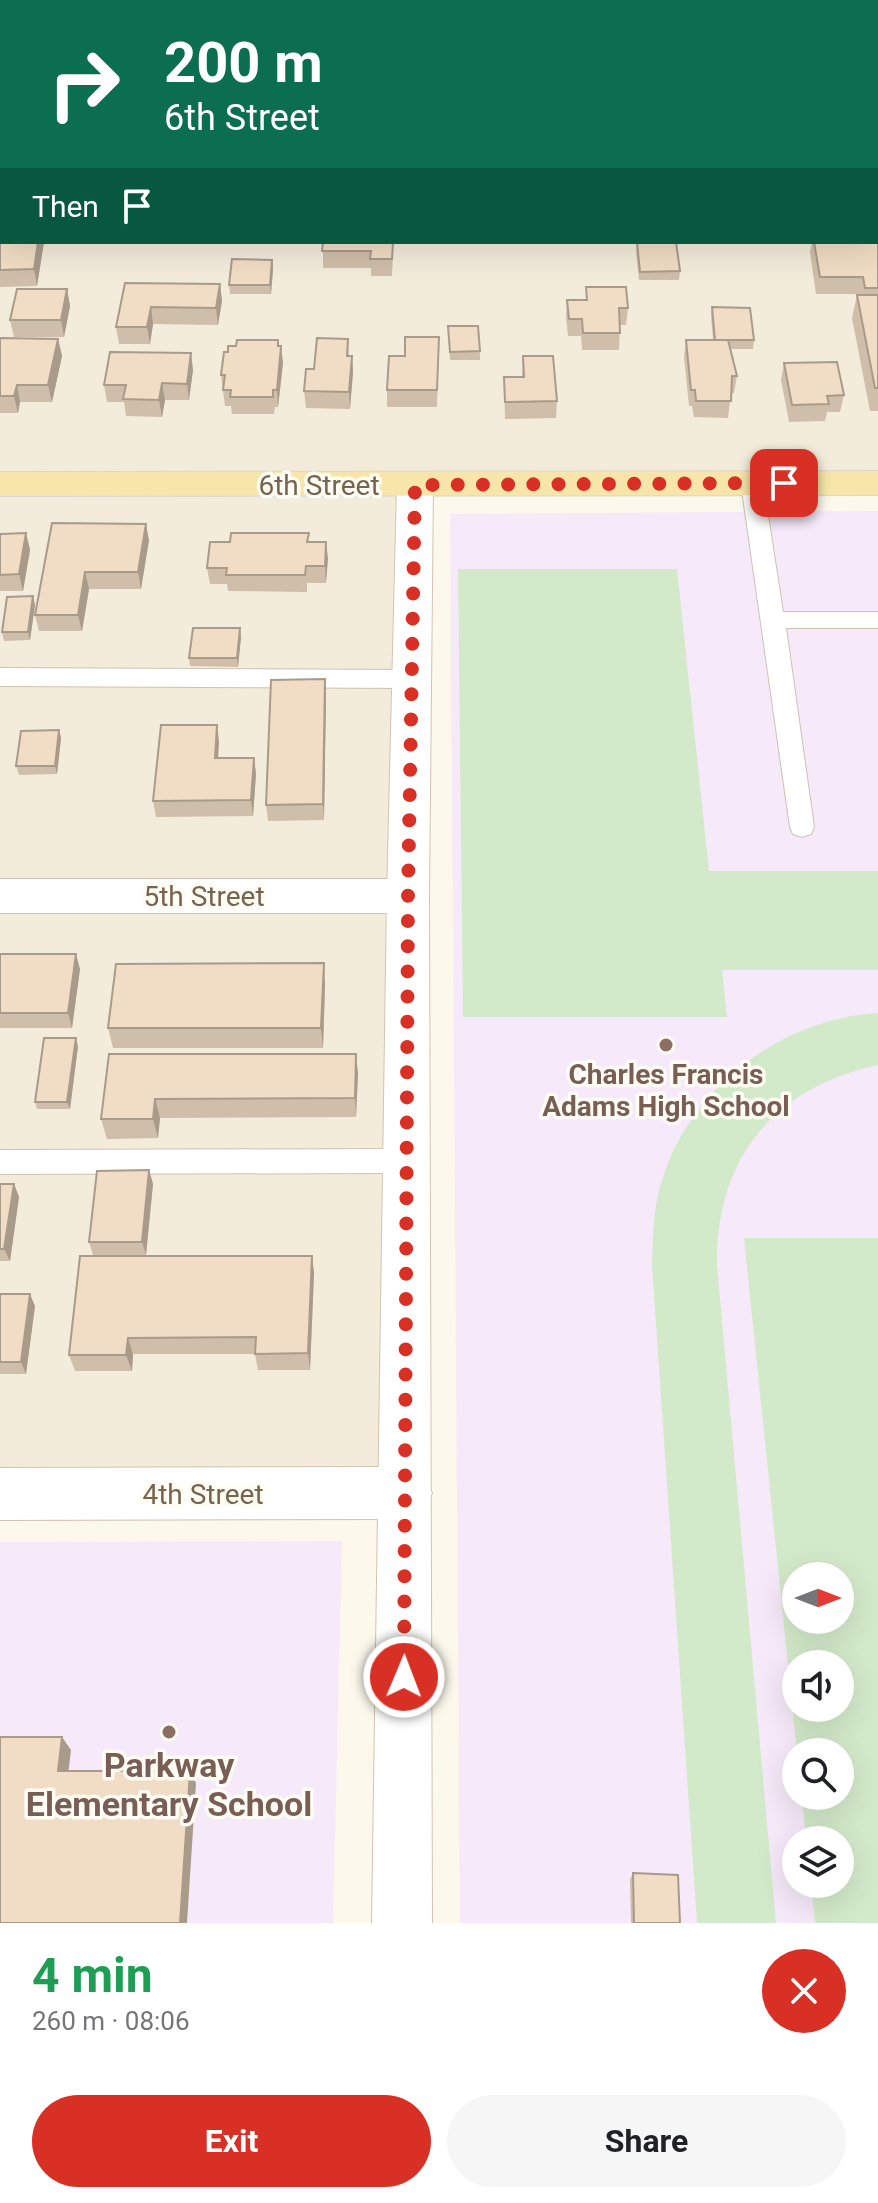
<!DOCTYPE html>
<html lang="en">
<head>
<meta charset="utf-8">
<style>
	body { margin:0; font-family:Roboto,sans-serif; background:#f6f6f6; color:#202124; height:100vh; display:flex; flex-direction:column; font-size:30px; white-space:nowrap }
	* { box-sizing:border-box; margin:0 }
	p { font-size:26px; color:#757577 }
	.icon { flex:none; width:44px; height:44px; fill:none; stroke:currentColor; stroke-width:2; stroke-linecap:round; stroke-linejoin:round }
	.map { position:relative; height:1923px; overflow:hidden }
	.side { display:flex; flex-direction:column; background:#fff; flex:1 }
	.side>* { flex:none }
	.hud { position:absolute; left:0px; top:0px; width:878px; height:244px; box-shadow:0 8px 32px #0002; background:#0b6e4f; color:#fff; overflow:hidden }
	.needle { width:52px; rotate:90deg }
	.tools { position:absolute; left:782px; top:1562px; display:grid; gap:16px }
	.tools a { display:grid; place-items:center; width:72px; height:72px; border-radius:50%; background:#fff; box-shadow:0 8px 32px #0002; font-size:40px }
	.pin { position:absolute; display:grid; place-items:center; width:68px; height:68px; color:#fff; margin:-34px; border-radius:16px; box-shadow:0 4px 12px #0006 }
	.me { position:absolute; width:88px; margin:-44px; rotate:1deg; stroke-linejoin:round; filter:drop-shadow(0 0 6px #0008) }
	.turn { display:flex; align-items:center; gap:28px; height:168px; padding:0 32px; font-size:36px }
	.turn .icon { width:104px; height:104px; stroke-width:2.5 }
	.turn b { display:block; font-size:56px; line-height:68px }
	.then { display:flex; align-items:center; height:76px; padding:0 32px; background:#0003; gap:16px; font-size:30px }
	.round { display:grid; place-items:center; flex:none; width:84px; height:84px; border-radius:42px; background:#f6f6f6 }
	.summary { display:flex; align-items:center; justify-content:space-between; height:136px; padding:0 32px }
	h1 { font-size:48px; font-weight:700; line-height:60px; color:#1e9e55 }
	.button { display:flex; gap:16px; margin-top:auto; padding:16px 32px }
	.button a { flex:1; height:92px; border-radius:48px; background:#d93025; color:#fff; font-size:32px; font-weight:700; line-height:92px; text-align:center }
	.button a+a { background:#f6f6f6; color:#202124 }
	.map>svg:first-child { display:block }
	.residential { fill:#f4ecdb; fill-rule:evenodd }
	.education { fill:#f6e9f9; fill-rule:evenodd }
	.green { fill:#d3eaca; fill-rule:evenodd }
	.lines { fill:none; stroke-linecap:round; stroke-linejoin:round }
	.lane-casing { stroke:#cfc2b1; stroke-width:2 }
	.street-casing { stroke:#cfc2b1; stroke-width:2 }
	.secondary-casing { stroke:#d2c4af; stroke-width:2 }
	.primary-casing { stroke:#dcd6d1; stroke-width:2 }
	.lane { fill:#fff; fill-rule:evenodd }
	.street { fill:#fff; fill-rule:evenodd }
	.secondary { fill:#fff; fill-rule:evenodd }
	.primary { fill:#f7e5a9; fill-rule:evenodd }
	.wall { fill:#cfbea9 }
	.shaded-wall { fill:#a99b8a }
	.building { fill:#f1ddc5; stroke:#a99b8a; stroke-width:2 }
	.route { stroke:#d93025; stroke-width:14; stroke-dasharray:0 25.2 }
	.education-dot { fill:#8d6e63; stroke:#fefcf3; stroke-width:3 }
	.labels { text-anchor:middle; stroke-width:7; stroke-linejoin:round; paint-order:stroke }
	.street-label { font-size:28px; fill:#78634f; stroke:#fefcf3 }
	.education-label { font-size:28px; font-weight:bold; fill:#785e54; stroke:#fefcf3 }
	.near-education-label { font-size:34px; font-weight:bold; fill:#785e54; stroke:#fefcf3 }
</style>
</head>
<body>
<div class="map">
<svg width="878" height="1923" viewBox="0 0 878 1923">
	<rect width="100%" height="100%" fill="#fcf8ec"/>
	<path class="residential" d="M0,0H878V484L416,485L406,1493L0,1494ZM2,2H876V242H2Z"/>
	<path class="education" d="M878,511V1923H460L450,514ZM796,1576H840V1620H796ZM796,1664H840V1708H796ZM796,1752H840V1796H796ZM796,1840H840V1884H796Z
		M342,1541L333,1923H0V1542Z"/>
	<path class="green" d="M458,569H677L709,871H878V970H722L727,1017H463Z
		M878,1013V1065C773,1088 716,1158 717,1265L776,1923H697L652,1265C653,1236 653,1208 662,1180C691,1087 781,1019 878,1013Z
		M744,1238H878V1923H815L811,1884H840V1840H806L802,1796H840V1752H797ZM796,1576H840V1620H796ZM796,1664H840V1708H796Z"/>
	<g class="lines">
		<g class="lane-casing">
			<path id="lane" d="M876,22H878V32H876Z
				M752,476L763,483L783,612H878V628H786L814,827L811,834L802,837L793,834L790,827L741,483Z
				M0,668L412,670L420,673L424,679L420,685L412,688L0,686Z
				M408,1149L418,1152L422,1161L418,1170L408,1173L0,1174V1150Z"/>
		</g>
		<g class="street-casing">
			<path id="street" d="M876,145H878V163H876Z
				M0,147H2V165H0Z
				M0,879H408L423,884L429,896L423,908L408,913H0Z
				M406,1467L425,1475L432,1493L425,1511L406,1519L0,1520V1468Z"/>
		</g>
		<g class="secondary-casing">
			<path id="secondary" d="M415,473L428,476L433,485L429,896L432,1923H372L387,896L397,485L402,476Z"/>
		</g>
		<g class="primary-casing">
			<path id="primary" d="M878,471V495L0,496V472Z"/>
		</g>
		<use href="#lane" class="lane"/>
		<use href="#street" class="street"/>
		<use href="#secondary" class="secondary"/>
		<use href="#primary" class="primary"/>
	</g>
	<path class="wall" d="M29,0H70V2H29Z
		M0,15H2V50H0Z
		M0,177L44,242L37,286L0,287Z
		M878,224V411H870L852,318L857,295L859,294H816L810,252L812,242H876Z
		M323,242L393,253L392,276H371V268H323Z
		M637,242L680,271L679,280H639L636,251Z
		M678,242H726L725,243L678,244Z
		M272,260L273,269L271,294H230L229,285Z
		M125,283L220,284L222,301L218,325L153,324L150,344H119L116,327Z
		M586,287L628,308L626,325H620L619,350H582L581,336H568L566,317L567,300H586Z
		M67,289L70,306L64,337H14L10,320Z
		M712,307L754,340L753,349H730L737,376L734,393H731L728,418L694,417L692,406H689L684,357L686,340H713L711,316Z
		M448,326L480,351V360H450Z
		M439,337L437,407H387V390L405,356Z
		M0,338L58,339L62,356L52,402H20L18,413H0Z
		M348,339L349,356H352L353,372L350,409L306,408L304,391L314,369Z
		M279,346L283,363L278,407H275L274,414H232L231,406H225L221,375Z
		M523,356L557,401L556,418L505,419L504,377H522Z
		M784,363L844,395L840,412H827L825,421L789,422L781,380Z
		M193,370L189,400H165L162,417L126,416L124,402H107L104,385Z
		M52,523L149,540L141,589H89L82,631H39L35,615Z
		M26,533L30,550L23,591H0V534Z
		M309,542L328,558L326,583H307V592L228,591L227,584H210L207,568Z
		M33,596L35,605L30,640L4,641L2,632Z
		M241,637L238,667L190,666L189,658Z
		M325,679L326,695L324,820L268,821L266,805Z
		M59,730L61,738L57,774L19,775L16,766Z
		M219,741L218,758H254L256,774L253,816L156,817L153,801Z
		M0,954L80,969L72,1028H0Z
		M324,963L325,984L323,1048H113L108,1028Z
		M78,1046L70,1109H37L35,1102Z
		M109,1054L358,1073L356,1117L160,1118L158,1138L107,1139L101,1119Z
		M149,1170L153,1184L146,1255H93L89,1242Z
		M0,1184H14L19,1197L10,1261H0Z
		M312,1256L314,1273L310,1370H258L255,1354H133L132,1371H75L69,1355Z
		M0,1294L35,1306L26,1374H0Z
		M633,1873L680,1923H631L630,1879Z"/>
	<path class="shaded-wall" d="M38,242H44L37,286L34,269Z
		M272,260L273,269L271,294L270,285Z
		M220,284L222,301L218,325L216,308Z
		M67,289L70,306L64,337L61,320Z
		M151,307L153,324L150,344L147,327Z
		M58,339L62,356L52,402L48,385Z
		M281,346L283,363L278,407L277,390Z
		M191,353L193,370L189,400L187,384Z
		M352,356L353,372L350,409L349,392Z
		M162,383L165,400L162,417L159,400Z
		M17,385L20,402L18,413L14,396Z
		M146,524L149,540L141,589L138,572Z
		M26,533L30,550L23,591L19,574Z
		M326,542L328,558L326,583L325,566Z
		M85,572L89,589L82,631L78,615Z
		M33,596L35,605L30,640L28,632Z
		M240,628L241,637L238,667L237,658Z
		M325,679L326,695L324,820L323,804Z
		M217,725L219,741L217,774L215,758Z
		M59,730L61,738L57,774L55,766Z
		M254,758L256,774L253,816L251,800Z
		M76,954L80,969L72,1028L68,1013Z
		M324,963L325,984L323,1048L321,1028Z
		M76,1038L78,1046L70,1109L67,1102Z
		M356,1054L358,1073L356,1117L355,1098Z
		M155,1099L160,1118L158,1138L153,1119Z
		M149,1170L153,1184L146,1255L142,1242Z
		M14,1184L19,1197L10,1261L4,1249Z
		M312,1256L314,1273L310,1370L308,1353Z
		M30,1294L35,1306L26,1374L21,1362Z
		M128,1338L133,1354L132,1371L126,1355Z
		M62,1737L71,1750L67,1783L58,1771Z
		M190,1771L196,1783L187,1923H180Z"/>
	<path class="building" d="M29,0H64L29,1Z
		M328,0H372V2H327Z
		M432,0H476V2H432Z
		M847,0H878V8H876V2H847Z
		M0,15H2V34H0Z
		M0,177H2V242H38L34,269L0,270Z
		M876,224H878V288H865L863,277H820L814,242H876Z
		M323,242H393L392,259H370L371,251H322Z
		M637,242H676L680,271L640,272Z
		M232,259L272,260L270,285H229Z
		M125,283L220,284L216,308L151,307L147,327H116Z
		M586,287H626L628,308H619L620,333H583L582,319H569L567,300H587Z
		M17,289H67L61,320H10Z
		M857,295H878V388H875Z
		M712,307L750,308L754,340H715Z
		M448,326H478L480,351L450,352Z
		M405,337H439L437,390H387L389,356H405Z
		M0,338L58,339L48,385H17L14,396H0Z
		M317,338L348,339L347,356H352L349,392L304,391L306,369H314Z
		M237,340H278V346H281L277,390H273V397H230L231,390H223L225,375H221L224,352H228V346H236Z
		M686,340H728L737,376H732L731,401H696L695,390H691Z
		M110,352L191,353L187,384L162,383L159,400L123,399L126,385H104Z
		M523,356H553L557,401L505,402L504,377H524Z
		M837,362L844,395L827,396L829,404L792,405L784,363Z
		M52,523L146,524L138,572H85L78,615H35Z
		M26,533L19,574L0,575V534Z
		M231,533H309L307,542H326L325,566H306L305,575H226L227,568H207L210,542H230Z
		M33,596L28,632H2L7,597Z
		M193,628H240L237,658H189Z
		M325,679L323,804L266,805L271,680Z
		M161,725H217L215,758H254L251,800L153,801Z
		M59,730L55,766H16L21,731Z
		M0,954H76L68,1013H0Z
		M324,963L321,1028H108L116,964Z
		M44,1038H76L67,1102H35Z
		M109,1054H356L355,1098L155,1099L153,1119H101Z
		M149,1170L142,1242H89L97,1171Z
		M0,1184H14L4,1249H0Z
		M80,1256H312L308,1353L255,1354L256,1337L128,1338L126,1355H69Z
		M0,1294H30L21,1362H0Z
		M0,1737H62L58,1771H190L180,1923H0Z
		M633,1873L678,1875L680,1923H634Z"/>
	<g class="lines">
		<path class="route" d="M404,1677L408,896L415,485L784,483"/>
	</g>
	<g class="education-dot">
		<circle cx="666" cy="1045" r="8"/>
		<circle cx="169" cy="1732" r="8"/>
	</g>
	<g class="labels">
		<g class="street-label">
			<text x="319" y="495">6th Street</text>
			<text x="204" y="906">5th Street</text>
			<text x="203" y="1504">4th Street</text>
		</g>
		<g class="education-label">
			<text x="666" y="1084">Charles Francis<tspan x="666" dy="32">Adams High School</tspan></text>
		</g>
		<g class="near-education-label">
			<text x="169" y="1777">Parkway<tspan x="169" dy="39">Elementary School</tspan></text>
		</g>
	</g>
</svg>
<div class="tools">
<a><svg class="needle" viewBox="-14 -14 28 28"><path d="M0-13l5 13h-10z" fill="#e53935"/><path d="M0 13l5-13h-10z" fill="#757577"/></svg></a>
<a><svg class="icon" aria-label="sound" viewBox="0 0 24 24"><path d="M4 9h4l5-4v14l-5-4H4zM17 9q2 3 0 6"/></svg></a>
<a><svg class="icon" aria-label="search" viewBox="0 0 24 24"><circle cx="10" cy="10" r="6"/><path d="M15 15l6 6"/></svg></a>
<a><svg class="icon" aria-label="layers" viewBox="0 0 24 24"><path d="M12 4l9 5-9 5-9-5zM3 14l9 5 9-5"/></svg></a>
</div>
<div class="pin" style="left:784px;top:483px;background:#d93025"><svg class="icon" aria-label="arrive" viewBox="0 0 24 24"><path d="M6 21V4h12l-3 4 3 4H6"/></svg></div>
<svg class="me" style="left:404px;top:1677px" viewBox="-20 -20 40 40"><circle r="17" fill="#d93025" stroke="#fff" stroke-width="3"/><path d="M0-11L8 9 0 5-8 9z" fill="#fff"/></svg>
<div class="hud">
<div class="turn"><svg class="icon" aria-label="right" viewBox="0 0 24 24"><path d="M7 20v-9h11M14 6l5 5-5 5"/></svg><div><b>200 m</b>6th Street</div></div>
<div class="then">Then<svg class="icon" aria-label="arrive" viewBox="0 0 24 24"><path d="M6 21V4h12l-3 4 3 4H6"/></svg></div>
</div>
</div>
<section class="side">
<div class="summary"><div><h1>4 min</h1><p>260 m · 08:06</p></div><a class="round" style="background:#d93025;color:#fff"><svg class="icon" aria-label="close" viewBox="0 0 24 24"><path d="M6 6l12 12M18 6L6 18"/></svg></a></div>
<div class="button"><a>Exit</a><a>Share</a></div>
</section>
</body>
</html>
